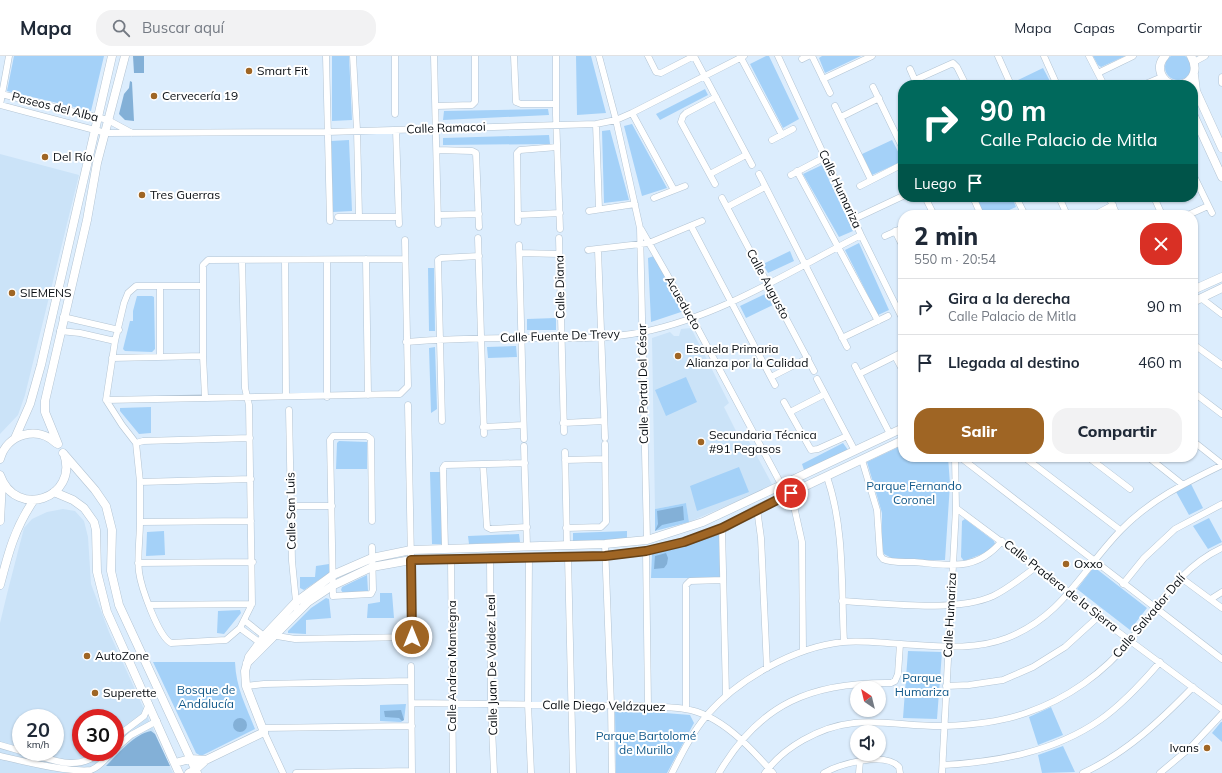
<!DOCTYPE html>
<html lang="es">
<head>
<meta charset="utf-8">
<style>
	body { margin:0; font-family:Mulish,sans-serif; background:#f2f2f3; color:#1f2937; height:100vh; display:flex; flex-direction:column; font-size:15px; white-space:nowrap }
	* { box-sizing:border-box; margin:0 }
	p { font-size:13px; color:#747a83 }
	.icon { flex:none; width:22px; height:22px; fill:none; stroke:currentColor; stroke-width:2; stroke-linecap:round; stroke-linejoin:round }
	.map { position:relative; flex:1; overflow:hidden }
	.sheet { position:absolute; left:898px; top:154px; width:300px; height:252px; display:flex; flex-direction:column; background:#fff; border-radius:16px; box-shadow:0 1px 3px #0004 }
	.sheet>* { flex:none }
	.guide { position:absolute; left:898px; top:24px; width:300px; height:122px; border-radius:16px; box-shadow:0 1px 3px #0004; background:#00695c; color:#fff; overflow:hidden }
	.needle { width:26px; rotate:325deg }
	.tools { position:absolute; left:850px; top:625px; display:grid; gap:8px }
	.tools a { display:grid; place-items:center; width:36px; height:36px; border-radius:50%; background:#fff; box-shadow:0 1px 3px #0004; font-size:20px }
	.speed { position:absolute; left:12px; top:653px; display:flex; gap:8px; font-size:20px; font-weight:700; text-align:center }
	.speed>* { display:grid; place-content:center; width:52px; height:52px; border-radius:50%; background:#fff; box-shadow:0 1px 3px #0004; line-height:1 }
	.speed small { font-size:10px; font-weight:400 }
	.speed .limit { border:6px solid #d22; background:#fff; color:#111 }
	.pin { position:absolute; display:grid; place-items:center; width:34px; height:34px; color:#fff; margin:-17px; border:2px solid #fff; border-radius:50%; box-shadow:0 1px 4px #0007 }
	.me { position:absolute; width:44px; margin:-22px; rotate:0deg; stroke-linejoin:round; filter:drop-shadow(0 0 3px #0008) }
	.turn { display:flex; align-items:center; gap:14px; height:84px; padding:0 16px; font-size:18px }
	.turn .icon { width:52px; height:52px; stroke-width:2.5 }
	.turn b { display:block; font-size:28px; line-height:34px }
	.then { display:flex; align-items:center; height:38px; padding:0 16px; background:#0003; gap:8px; font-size:15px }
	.round { display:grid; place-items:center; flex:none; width:42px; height:42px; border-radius:16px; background:#f2f2f3 }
	.head { display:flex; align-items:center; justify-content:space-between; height:68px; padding:0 16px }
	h1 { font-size:24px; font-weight:800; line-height:30px }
	.primary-button { display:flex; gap:8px; margin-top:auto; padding:8px 16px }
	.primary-button a { flex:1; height:46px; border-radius:16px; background:#9f6524; color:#fff; font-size:16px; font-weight:800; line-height:46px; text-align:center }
	.primary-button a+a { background:#f2f2f3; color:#1f2937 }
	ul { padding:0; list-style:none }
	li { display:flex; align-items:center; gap:12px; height:56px; padding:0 16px; border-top:1px solid #e0e1e3 }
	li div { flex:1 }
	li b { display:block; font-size:15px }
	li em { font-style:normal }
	header { display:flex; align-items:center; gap:24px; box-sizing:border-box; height:56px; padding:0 20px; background:#fff; border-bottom:1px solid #e0e1e3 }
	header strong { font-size:19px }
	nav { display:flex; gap:22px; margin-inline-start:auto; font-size:14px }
	.search { width:280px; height:36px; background:#f2f2f3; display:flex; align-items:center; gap:10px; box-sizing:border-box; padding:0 14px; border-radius:16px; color:#747a83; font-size:15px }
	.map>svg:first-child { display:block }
	.built { fill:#cbe3f8; fill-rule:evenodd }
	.green { fill:#a4d1f8 }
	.water { fill:#83b0d7 }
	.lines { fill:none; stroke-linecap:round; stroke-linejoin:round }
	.minor-casing { stroke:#b3c4d3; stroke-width:7 }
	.major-casing { stroke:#b3c4d3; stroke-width:9 }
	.minor { stroke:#fff; stroke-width:6 }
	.major { stroke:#fff; stroke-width:8 }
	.route-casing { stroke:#674217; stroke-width:10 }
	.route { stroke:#9f6524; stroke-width:7 }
	.poi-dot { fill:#9f6524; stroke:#fff; stroke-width:1.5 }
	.labels { text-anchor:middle; stroke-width:4; stroke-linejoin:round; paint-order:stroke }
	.poi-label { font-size:12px; fill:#090e13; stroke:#fff; text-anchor:start }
	.street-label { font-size:12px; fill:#090e13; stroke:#fff }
	.park-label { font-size:12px; fill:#12598a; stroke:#fff }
</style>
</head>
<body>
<header>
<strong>Mapa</strong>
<div class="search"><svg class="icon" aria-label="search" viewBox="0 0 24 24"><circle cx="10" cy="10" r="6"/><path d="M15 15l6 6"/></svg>Buscar aquí</div>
<nav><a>Mapa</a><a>Capas</a><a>Compartir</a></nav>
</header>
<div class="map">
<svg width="1222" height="717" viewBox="0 0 1222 717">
	<rect width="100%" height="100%" fill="#dcedfd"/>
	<path class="built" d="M0,98L79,119L25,339L18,359L0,378Z
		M691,272L729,347L724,351L737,377L744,376L773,430L689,466L686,447L655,453L652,282L670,276L674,280H679L681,273Z
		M63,453L75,455L84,465L88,481L91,528L109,576L173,717H0V567L7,538L24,472L32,463L47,456ZM21,662H55V696H21ZM81,662H115V696H81Z"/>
	<path class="green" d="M1165 11a13 13 0 1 1 26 0a13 13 0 1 1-26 0Z
		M14,0H104L91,55L7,35Z
		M332,0H349L352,64L332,65Z
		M576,0H591L606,57L577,59Z
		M766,0H769L799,63L783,72L750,8Z
		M822,0H861L825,17L819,2Z
		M1093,0H1125L1101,11L1098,9Z
		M1043,12L1052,29H1015L1014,26Z
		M705,33L708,39L660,64L656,58Z
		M548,53L549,59L443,64L444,55Z
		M632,68L667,132L642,140L624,70Z
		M610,74L629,144L604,147L602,75Z
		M549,79L550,88L443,89V82Z
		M349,84L352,155L333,156L331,85Z
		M892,84L903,105L872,119L862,98Z
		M822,109L853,175L839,181L803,118Z
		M979,141H1012L1016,151L998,159H984L977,142Z
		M859,187L889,254L878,259L845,194Z
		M790,195L794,205L768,217L763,208Z
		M654,200L684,255L651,266L648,202Z
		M428,212H434L435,275H429Z
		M767,237L773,249L746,262L740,250Z
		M137,240H152L154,241L155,293L152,296L125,295L123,293L130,265H133V255Z
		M556,262V274H527V263Z
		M516,290L517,301L488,302L487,291Z
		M435,291L437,353L431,357L429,292Z
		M686,321L697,346L666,360L655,334Z
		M151,351V377L139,378L120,355V352Z
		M339,385L367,386V413H336L337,387Z
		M843,387L848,394L804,414L802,408Z
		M903,389V401H948L950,428L945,504H895L884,498L882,492V457L867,406Z
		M739,411L749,436L697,455L690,430Z
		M430,416H440L443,488H432Z
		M1190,426L1203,452L1189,459L1175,434Z
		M686,447L689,466L655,475V453Z
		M1209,462L1222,486L1208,493L1193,470Z
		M965,463L994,485L995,488L987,496L964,505L961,501L962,465Z
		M164,475L165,499L146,500L147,476Z
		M627,475V484L573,485V477Z
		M519,478L520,486L469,488L468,480Z
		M720,478L721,522H651L652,497Z
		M329,508V517L304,534L300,532V521H315L316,510Z
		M1094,511L1147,552L1130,574L1077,533Z
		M367,519L368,535L365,538L343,537L341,534L342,531Z
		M380,537H392L394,562H367L368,548L380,546Z
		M326,542L329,543L331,562L306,564V578L288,577V575L311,552Z
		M240,554L241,557L224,578L217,577L218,555Z
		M908,595L942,596L937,663L903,662Z
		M153,606H235C236,632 246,650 255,673L201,700L196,697Z
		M406,648L404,664L401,666L380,665V649Z
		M1051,651L1063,679L1038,689L1029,661Z
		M615,656H653L690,659L694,667L667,717H616Z
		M1221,666H1222V686L1212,677Z
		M1063,690L1075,716L1042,717L1038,699Z"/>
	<path class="water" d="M133,0H144V17H134Z
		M130,25L132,26L134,65L125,64L119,58L124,38L129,32Z
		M683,450L684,464L662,469L655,475L658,468L657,455Z
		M666,497L668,502L667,508L664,512L654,513L655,500Z
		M401,654L404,664L402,665L399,662L385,661L384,655Z
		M233 669a7 7 0 1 1 14 0a7 7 0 1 1-14 0Z
		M151,675L155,678L170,710H106C118,698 134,678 151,675Z"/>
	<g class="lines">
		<g class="minor-casing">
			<path id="minor" d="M326,0L330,165
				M353,0L357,74L359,161
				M434,0L438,168
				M514,0L516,46L521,48H556
				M556,0V59L560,173
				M599,0L616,64L640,172L647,484
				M648,0L656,16L661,17L694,0
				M694,0L752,109
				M740,0L782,79
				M778,0L861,179L903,264
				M812,0L830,37
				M998,0L1011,29
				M1044,0L1057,29
				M1089,0L1104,29
				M802,3L808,0
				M1194,6L1205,0
				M910,13L917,29
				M1098,17L1133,0
				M1222,21V27
				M823,23L872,0
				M915,24L953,7L957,11L966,29
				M1143,29L1162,21
				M873,31L903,93
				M1,38L108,64L132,77
				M0,49L106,77L327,76L596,68L616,64L632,57L744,0
				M0,49L9,0
				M436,50L472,49L475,46V0
				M835,50L871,124
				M632,57L674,134
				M395,58V0
				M841,61L879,42
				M596,68L599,153
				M396,74L399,168
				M772,84L793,73
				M437,94L472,95L476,97L479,171
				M797,115L878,265
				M710,118L746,99
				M759,118L847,291
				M1193,118L1212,157
				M791,119L825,101
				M715,128L681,66L683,60L686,57L716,41
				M860,130L903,108
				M925,141L934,159
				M973,141L981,159
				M1016,141L1025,159
				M1059,141L1067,159
				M1109,141L1117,159
				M1154,141L1162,159
				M654,142L685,130
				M722,142L814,315
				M727,151L765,131
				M589,155L635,148
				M438,159L479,158
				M518,159L560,157
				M1094,159L1113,149
				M1188,159L1208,150
				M338,161H398
				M854,163L903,140
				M518,166L517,97L520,94L557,91
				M691,170L775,329
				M641,173L692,262L782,430
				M895,175L903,191
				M885,180L903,172
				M478,182L484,378
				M559,182L564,376
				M519,189L524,383
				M588,194L649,187L702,165
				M598,194L605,382
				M520,197L559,198
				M366,203L368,339
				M285,204L286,340
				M327,204V341
				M160,230V301
				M203,230H136L128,237L124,247L115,285L106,344L122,369L136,387L140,426L251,423
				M1201,242L1222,258
				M63,261L119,274
				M60,275L80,277L115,285
				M842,282L888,260
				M406,286C445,283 483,282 522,282C562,282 603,284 643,276C721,260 790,215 861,179
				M1193,288L1222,309
				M895,300L903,315
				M112,302L203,300
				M855,310L890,378
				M859,318L903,296
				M771,321L808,302
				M817,323L855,395
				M1193,336L1222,358
				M205,341L203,300V209L208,204L405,203
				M106,344L400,338L408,330L405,184
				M784,346L811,394L818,393L847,380
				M408,349L411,504V595
				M289,354L292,505L297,556
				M790,356L825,338
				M442,365L438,204L441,202L479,200
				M563,367L604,365
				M483,371L523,369
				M1193,385L1222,408
				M136,387L143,385L250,382
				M524,390L527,490
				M565,396L567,489
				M960,401L1222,603
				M1024,401L1120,474
				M1088,401L1130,433
				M1148,401L1182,428
				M565,404L605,403
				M862,404L877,454L880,499L883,503C891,507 905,506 914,506C950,509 976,516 1002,485
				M483,408L487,471L491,473L527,471
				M827,421C845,473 841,531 844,586
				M140,426V466L251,465
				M791,437L802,486L803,595
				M292,450H332
				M956,452L1070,537L1098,561L1222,653
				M757,453L761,482L767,612
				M140,466C140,482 137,500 139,516C141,531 158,580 171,587L226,584L240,572L252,548L249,349L245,332L242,204
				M566,472L601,471L606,466L605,388
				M722,473L726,639
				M605,488L611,649L612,717
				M372,491L373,534L371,538L333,540L330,384L333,380H367L371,383L372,465
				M445,492L443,412L445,409L525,407
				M646,495L648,650
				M490,501L491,648L494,717
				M529,501L528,648L531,717
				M568,501L573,717
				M451,503L453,717
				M138,507L253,506
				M1180,521L1222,552
				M1123,528L1144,502L1175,473L1222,448
				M1211,543L1222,536
				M842,545C884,547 955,557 993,540C1008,533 1022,521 1036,511
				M149,549L252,548
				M244,564L264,580
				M240,572L259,586
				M271,579L295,583L412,581
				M411,610L412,717
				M246,630L264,628L411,625
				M946,630L969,629L1003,624L1033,611L1065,591L1098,561
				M412,647L648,650C660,651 673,651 685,653C720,658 751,692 773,717
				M686,653V529L690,525L723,524
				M262,672L412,670
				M264,676L283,717
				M115,682L144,660L149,648
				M0,689L21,695
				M115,693L131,679L157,665
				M25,696C51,703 78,717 100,696
				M0,700C22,705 70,717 91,714C100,711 106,702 112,696
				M943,709C997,706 1054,696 1100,664C1123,648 1142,627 1160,606
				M296,717L412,715
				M672,717C682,697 692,677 707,659C738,623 795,591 843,586C862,584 882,587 901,588C937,590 973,595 1007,582C1063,560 1082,514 1121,474C1150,444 1185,427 1222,409
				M719,717C760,647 812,626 891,627L895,625L898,618L900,588
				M765,717C775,703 789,692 803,684C855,654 891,671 945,670C970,669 1003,665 1026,657C1067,643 1104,617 1131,583C1159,549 1181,511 1222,492
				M824,717C840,708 885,695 899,711L900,717
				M859,717L860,705
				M942,717L956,452L955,401
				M1083,717C1126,697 1160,665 1193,631
				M1160,717L1191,691L1222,658"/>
		</g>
		<g class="major-casing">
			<path id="major" d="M1165,0C1155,11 1161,26 1175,29
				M1194,19L1196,35L1222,92
				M1180,29C1195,25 1198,12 1191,0
				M1193,58L1222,121
				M1193,234L1222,221
				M1193,246L1222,232
				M15,382L30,348L41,309L112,0
				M58,388L45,356V345L87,164L97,107L125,0
				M63,397L95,434L106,450L112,474L111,515L119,549L197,717
				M0,403C7,378 37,369 56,387
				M0,419C16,464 79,442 64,398
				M54,436L73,444L84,452L94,466L96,474L97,516L107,556L179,717
				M0,465L2,426
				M0,529C8,498 15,471 34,444
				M247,607L308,546L332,530L372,511L411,504L605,500L646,495L683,486L722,473L757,453L903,384
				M175,707L190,703L206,704
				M189,717L195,714L206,704L264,676L246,630L245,615L249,601L266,578L296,546L333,519L372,502L411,494L605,488L647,484L703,466L903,372"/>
		</g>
		<use href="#minor" class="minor"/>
		<use href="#major" class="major"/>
	</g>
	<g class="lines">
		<g class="route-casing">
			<path id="route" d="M412,581L411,504L605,500L646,495L684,486L722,472L791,437"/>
		</g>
		<use href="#route" class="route"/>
	</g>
	<g class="poi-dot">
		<circle cx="249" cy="15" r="4"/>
		<circle cx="154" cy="40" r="4"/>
		<circle cx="45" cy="101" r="4"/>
		<circle cx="142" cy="139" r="4"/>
		<circle cx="12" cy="237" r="4"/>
		<circle cx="678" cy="300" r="4"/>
		<circle cx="701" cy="386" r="4"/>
		<circle cx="1066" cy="508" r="4"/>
		<circle cx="87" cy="600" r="4"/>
		<circle cx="95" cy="637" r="4"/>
		<circle cx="1207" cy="692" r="4"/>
	</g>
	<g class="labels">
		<g class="poi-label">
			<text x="257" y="19">Smart Fit</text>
			<text x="162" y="44">Cervecería 19</text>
			<text x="53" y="105">Del Río</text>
			<text x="150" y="143">Tres Guerras</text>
			<text x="20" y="241">SIEMENS</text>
			<text x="686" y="297">Escuela Primaria<tspan x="686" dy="14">Alianza por la Calidad</tspan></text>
			<text x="709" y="383">Secundaria Técnica<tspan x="709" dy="14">#91 Pegasos</tspan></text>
			<text x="1074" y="512">Oxxo</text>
			<text x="95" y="604">AutoZone</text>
			<text x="103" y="641">Superette</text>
			<text x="1199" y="696" text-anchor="end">Ivans</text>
		</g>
		<g class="street-label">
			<text transform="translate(55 51) rotate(14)" y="4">Paseos del Alba</text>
			<text transform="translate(446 72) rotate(-2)" y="4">Calle Ramacoi</text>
			<text transform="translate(840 133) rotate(65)" y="4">Calle Humariza</text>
			<text transform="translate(768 228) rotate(62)" y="4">Calle Augusto</text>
			<text transform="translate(560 231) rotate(-91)" y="4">Calle Diana</text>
			<text transform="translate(683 247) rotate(60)" y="4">Acueducto</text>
			<text transform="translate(560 280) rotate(-2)" y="4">Calle Fuente De Trevy</text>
			<text transform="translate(643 328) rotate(-91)" y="4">Calle Portal Del César</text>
			<text transform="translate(291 455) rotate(-91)" y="4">Calle San Luis</text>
			<text transform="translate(1061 530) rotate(38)" y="4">Calle Pradera de la Sierra</text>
			<text transform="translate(950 559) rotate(-87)" y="4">Calle Humariza</text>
			<text transform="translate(1149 560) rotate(-50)" y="4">Calle Salvador Dalí</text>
			<text transform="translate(492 609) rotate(-91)" y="4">Calle Juan De Valdez Leal</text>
			<text transform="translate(452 610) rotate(-90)" y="4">Calle Andrea Mantegna</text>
			<text transform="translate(604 650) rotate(1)" y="4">Calle Diego Velázquez</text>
		</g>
		<g class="park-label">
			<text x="914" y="434">Parque Fernando<tspan x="914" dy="14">Coronel</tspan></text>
			<text x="922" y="626">Parque<tspan x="922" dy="14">Humariza</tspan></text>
			<text x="206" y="638">Bosque de<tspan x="206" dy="14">Andalucía</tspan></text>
			<text x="646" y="684">Parque Bartolomé<tspan x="646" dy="14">de Murillo</tspan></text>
		</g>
	</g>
</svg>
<div class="tools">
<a><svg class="needle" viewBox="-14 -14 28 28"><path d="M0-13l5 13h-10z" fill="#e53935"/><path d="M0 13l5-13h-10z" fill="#747a83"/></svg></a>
<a><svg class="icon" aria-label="sound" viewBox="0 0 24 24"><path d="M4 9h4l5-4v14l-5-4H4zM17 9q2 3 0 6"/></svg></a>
</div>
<div class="speed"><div>20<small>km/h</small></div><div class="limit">30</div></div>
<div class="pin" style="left:791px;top:437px;background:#d93025"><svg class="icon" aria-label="arrive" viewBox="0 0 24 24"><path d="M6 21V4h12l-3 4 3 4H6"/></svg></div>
<svg class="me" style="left:412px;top:581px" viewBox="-20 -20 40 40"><circle r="17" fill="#9f6524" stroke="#fff" stroke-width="3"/><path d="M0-11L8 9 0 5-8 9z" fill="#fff"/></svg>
<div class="guide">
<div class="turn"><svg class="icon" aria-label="right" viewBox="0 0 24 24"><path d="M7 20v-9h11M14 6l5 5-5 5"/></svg><div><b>90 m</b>Calle Palacio de Mitla</div></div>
<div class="then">Luego<svg class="icon" aria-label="arrive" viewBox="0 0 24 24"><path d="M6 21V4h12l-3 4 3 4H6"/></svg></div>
</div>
<section class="sheet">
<div class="head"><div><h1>2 min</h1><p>550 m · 20:54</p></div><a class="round" style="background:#d93025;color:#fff"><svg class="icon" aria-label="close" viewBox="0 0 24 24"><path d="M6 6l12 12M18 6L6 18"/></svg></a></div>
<ul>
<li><svg class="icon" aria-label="right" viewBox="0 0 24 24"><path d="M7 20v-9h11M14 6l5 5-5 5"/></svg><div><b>Gira a la derecha</b><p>Calle Palacio de Mitla</p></div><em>90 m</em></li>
<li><svg class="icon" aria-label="arrive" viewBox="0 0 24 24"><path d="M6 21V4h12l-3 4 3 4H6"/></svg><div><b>Llegada al destino</b></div><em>460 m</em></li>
</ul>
<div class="primary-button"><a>Salir</a><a>Compartir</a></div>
</section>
</div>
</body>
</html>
